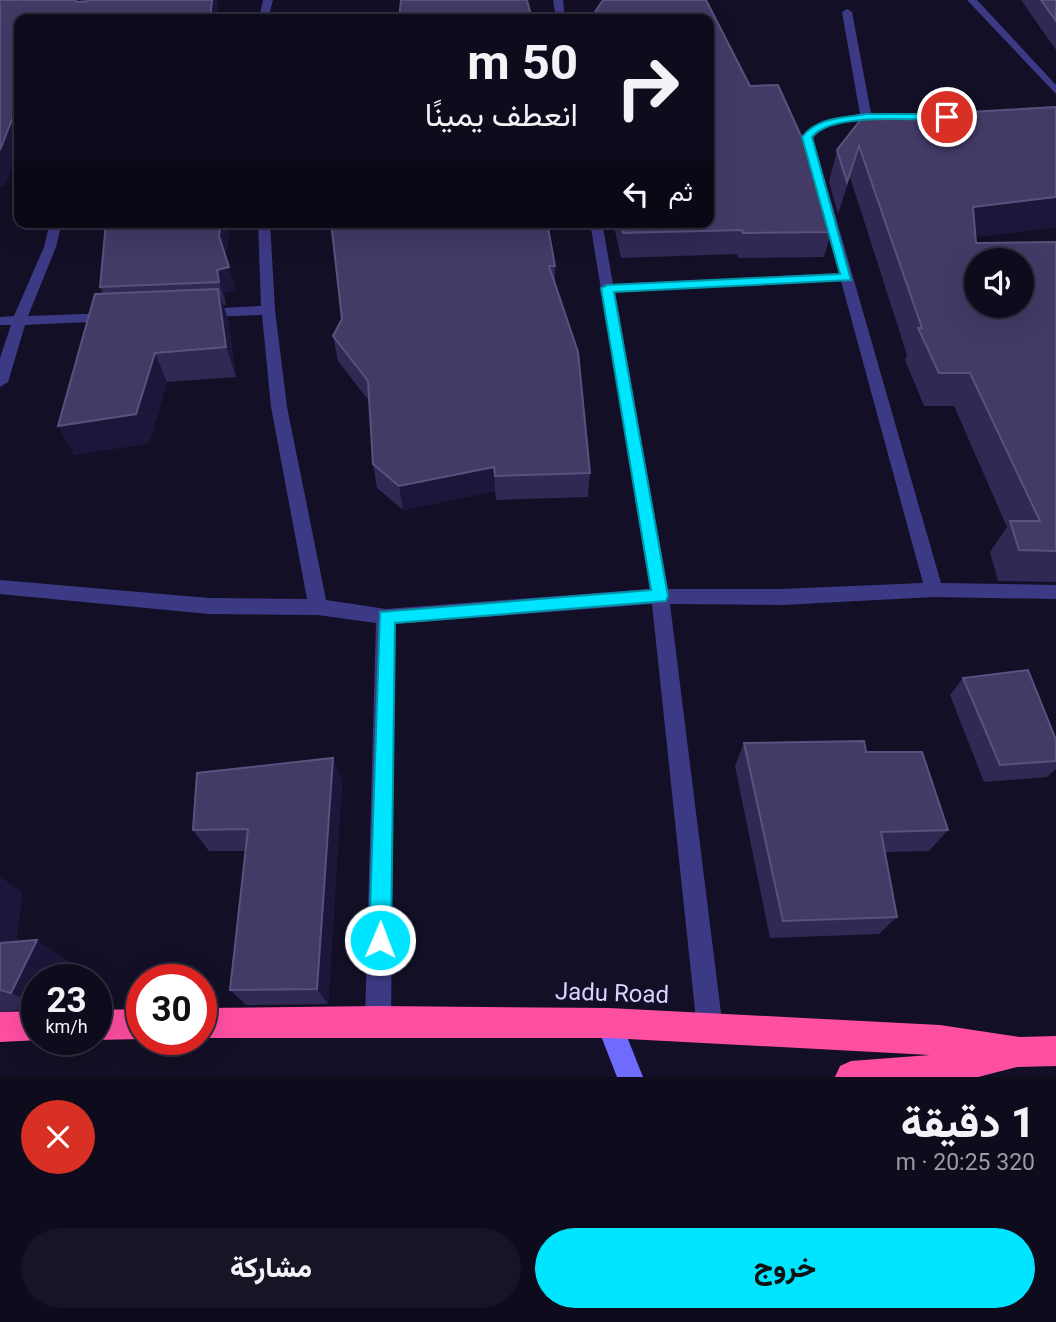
<!DOCTYPE html>
<html lang="ar">
<head>
<meta charset="utf-8">
<style>
	body { margin:0; font-family:Roboto,Vazirmatn,sans-serif; background:#171425; color:#f1f3f6; direction:rtl; height:100vh; display:flex; flex-direction:column; font-size:26px; white-space:nowrap }
	* { box-sizing:border-box; margin:0 }
	p { font-size:23px; color:#9b9ba3 }
	.icon { flex:none; width:38px; height:38px; fill:none; stroke:currentColor; stroke-width:2; stroke-linecap:round; stroke-linejoin:round }
	.map { position:relative; height:1077px; overflow:hidden; direction:ltr }
	.details { display:flex; flex-direction:column; background:#0e0b1c; flex:1 }
	.details>* { flex:none }
	.top-card { position:absolute; left:14px; top:14px; width:700px; height:214px; border-radius:14px; box-shadow:0 7px 28px #0002,0 0 0 2px #2e2b3b; direction:rtl; background:#0e0b1c; color:#f1f3f6; overflow:hidden }
	.tools { position:absolute; left:964px; top:248px; display:grid; gap:14px }
	.tools a { display:grid; place-items:center; width:70px; height:70px; border-radius:50%; background:#0e0b1c; box-shadow:0 7px 28px #0002,0 0 0 2px #2e2b3b; font-size:35px }
	.speed { position:absolute; left:21px; top:964px; display:flex; gap:14px; font-size:35px; font-weight:700; text-align:center }
	.speed>* { display:grid; place-content:center; width:91px; height:91px; border-radius:50%; background:#0e0b1c; box-shadow:0 7px 28px #0002,0 0 0 2px #2e2b3b; line-height:1 }
	.speed small { font-size:18px; font-weight:400 }
	.speed .limit { border:10px solid #d22; background:#fff; color:#111 }
	.pin { position:absolute; display:grid; place-items:center; width:60px; height:60px; color:#fff; margin:-30px; border:4px solid #fff; border-radius:50%; box-shadow:0 2px 7px #0007 }
	.me { position:absolute; width:77px; margin:-38px; rotate:1deg; stroke-linejoin:round; filter:drop-shadow(0 0 5px #0008) }
	.turn { display:flex; align-items:center; gap:24px; height:147px; padding:0 21px; font-size:32px }
	.turn .icon { width:91px; height:91px; stroke-width:2.5 }
	.turn b { display:block; font-size:49px; line-height:60px }
	.then { display:flex; align-items:center; height:66px; padding:0 21px; background:#0003; gap:14px; font-size:26px }
	.round { display:grid; place-items:center; flex:none; width:74px; height:74px; border-radius:37px; background:#171425 }
	.overview { display:flex; align-items:center; justify-content:space-between; height:119px; padding:0 21px }
	h1 { font-size:42px; font-weight:800; line-height:52px }
	.cta { display:flex; gap:14px; margin-top:auto; padding:14px 21px }
	.cta a { flex:1; height:80px; border-radius:42px; background:#00e5ff; color:#111; font-size:28px; font-weight:800; line-height:80px; text-align:center }
	.cta a+a { background:#171425; color:#f1f3f6 }
	.map>svg:first-child { display:block }
	.lines { fill:none; stroke-linecap:round; stroke-linejoin:round }
	.street { fill:#3d3a85; fill-rule:evenodd }
	.secondary { fill:#6f6bff; fill-rule:evenodd }
	.highway { fill:#ff4fa3; fill-rule:evenodd }
	.wall { fill:#312854 }
	.shaded-wall { fill:#1d163a }
	.building { fill:#433a66; stroke:#5a527e; stroke-width:2; fill-rule:evenodd }
	.route { fill:#00e5ff; stroke:#0095a6; stroke-width:2 }
	.labels { text-anchor:middle; stroke-width:7; stroke-linejoin:round; paint-order:stroke }
	.near-street-label { font-size:24px; fill:#d9d4ff; stroke:#130f26 }
</style>
</head>
<body>
<div class="map">
<svg width="1056" height="1077" viewBox="0 0 1056 1077">
	<rect width="100%" height="100%" fill="#130f26"/>
	<g class="lines">
		<path class="street" d="M263,0H273L268,19H259Z
			M553,0H563L565,19H556Z
			M967,0H977L1056,85V94Z
			M847,9L852,12L871,113L902,114L907,117L902,120C872,120 836,115 813,138L941,583L1056,585V599L934,597L782,605L670,604L723,1029L719,1038L710,1042L701,1038L697,1029L652,604L395,624L391,1021L387,1030L378,1034L369,1030L365,1021L376,623L318,615L209,614L0,594V580L209,598L307,599L271,407L262,315L203,317L196,313L203,309L261,306L258,222H270L275,310L287,407L326,600L386,609L650,589L590,222H602L613,284L839,273L801,137L822,121L860,114L842,12ZM841,281L923,583L782,589H668L615,292Z
			M50,222H62L56,247L28,316L112,313L119,317L112,321L25,325L8,382L0,387V358L11,325H0V317L14,316L44,247Z"/>
		<path class="secondary" d="M609,1010L618,1014L643,1077H617L596,1023L600,1014Z"/>
		<path class="highway" d="M378,1006L609,1008L940,1025L1020,1037L1056,1036V1066L1017,1067L978,1077H835L840,1066L851,1061L930,1055L609,1038H201V1008Z
			M142,1009V1039L96,1040H95L96,1010Z
			M37,1011V1040H41L0,1042V1012Z"/>
	</g>
	<path class="wall" d="M603,0H706L750,86L778,85L820,178L822,175L835,220L824,257L738,258L737,254L621,258L613,222H709V19H591Z
		M1021,0H1056V50Z
		M1056,107V227L975,237L976,243L1056,242V582L998,581L990,552L1007,527L954,406H924L905,360L907,355L850,177L838,214L829,182L837,150Z
		M308,222L555,266V284L590,473L588,497L496,500L495,491L403,510L377,488L373,464L369,401L338,361L333,336L342,319L331,227L310,230Z
		M226,258L235,290L224,293L226,305H223L228,319L236,377L167,382L149,443L74,455L103,294L100,287Z
		M963,678L1056,740V769L1047,777L984,782L950,695Z
		M744,743L866,752L948,830L929,851L885,852L897,917L879,934L770,938L735,766Z
		M333,758L342,782L328,1004L246,1005L230,990L245,851H209L193,830Z
		M0,877L22,893L16,942L69,961L60,980H37V1008L0,1012Z"/>
	<path class="shaded-wall" d="M212,0H218L217,19H210Z
		M19,102V148L5,186L0,187V150Z
		M1056,197V227L959,239L973,207Z
		M221,222H231L226,258L219,236Z
		M308,222H332L333,227L310,230Z
		M229,267L235,290L224,293L226,305L219,282L217,270Z
		M218,289L228,319L236,377L226,347Z
		M155,353L167,382L149,443L74,455L58,426Z
		M494,467L495,491L403,510L399,486Z
		M333,758L342,782L328,1004L317,989Z
		M0,877L22,893L13,966L0,959Z
		M37,940L69,961L60,980H37V1006L11,993Z"/>
	<path class="building" d="M0,0H75L77,2L88,1V0H212L210,19H19V102L0,150Z
		M401,0H527L532,19H399Z
		M603,0H706L750,86L778,85L820,178L822,175L835,220L831,232L743,233L742,230L623,233L621,222H709V19H611L610,16L591,18Z
		M1041,0H1056V21Z
		M1056,107V197L973,207L976,243L1056,242V551L1019,550L1010,521H1040L970,373H939L918,328H922L859,146L847,182L837,150L862,118ZM976,261H1022V306H976Z
		M106,222H221L219,236L229,267L217,270L219,282L100,287Z
		M331,222H547L555,266H549L578,352L590,473L495,476L494,467L399,486L373,464L368,381L333,336L342,319Z
		M218,289L226,347L155,353L136,414L58,426L95,294Z
		M1028,670L1056,740V761L1000,765L963,678Z
		M864,741L866,752H922L948,830L881,832L897,917L783,921L744,743Z
		M333,758L317,989L230,990L248,829L193,830L197,773Z
		M37,940L11,993L0,990V943Z"/>
	<path class="route" d="M866,114H947L952,117L947,120C916,120 831,112 812,137L851,280L614,292L668,596L666,601L395,623L391,940L388,947L380,951L372,947L369,940L380,612L651,590L601,288L607,285L840,274L802,137C817,117 843,118 866,114Z"/>
	<g class="labels">
		<g class="near-street-label">
			<text transform="translate(612 993) rotate(2)" y="8">Jadu Road</text>
		</g>
	</g>
</svg>
<div class="tools">
<a><svg class="icon" aria-label="sound" viewBox="0 0 24 24"><path d="M4 9h4l5-4v14l-5-4H4zM17 9q2 3 0 6"/></svg></a>
</div>
<div class="speed"><div>23<small>km/h</small></div><div class="limit">30</div></div>
<div class="pin" style="left:947px;top:117px;background:#d93025"><svg class="icon" aria-label="arrive" viewBox="0 0 24 24"><path d="M6 21V4h12l-3 4 3 4H6"/></svg></div>
<svg class="me" style="left:380px;top:940px" viewBox="-20 -20 40 40"><circle r="17" fill="#00e5ff" stroke="#fff" stroke-width="3"/><path d="M0-11L8 9 0 5-8 9z" fill="#fff"/></svg>
<div class="top-card">
<div class="turn"><svg class="icon" aria-label="right" viewBox="0 0 24 24"><path d="M7 20v-9h11M14 6l5 5-5 5"/></svg><div><b>50 m</b>انعطف يمينًا</div></div>
<div class="then">ثم<svg class="icon" aria-label="left" viewBox="0 0 24 24"><path d="M17 20v-9H6M10 6l-5 5 5 5"/></svg></div>
</div>
</div>
<section class="details">
<div class="overview"><div><h1>1 دقيقة</h1><p>320 m · 20:25</p></div><a class="round" style="background:#d93025;color:#fff"><svg class="icon" aria-label="close" viewBox="0 0 24 24"><path d="M6 6l12 12M18 6L6 18"/></svg></a></div>
<div class="cta"><a>خروج</a><a>مشاركة</a></div>
</section>
</body>
</html>
